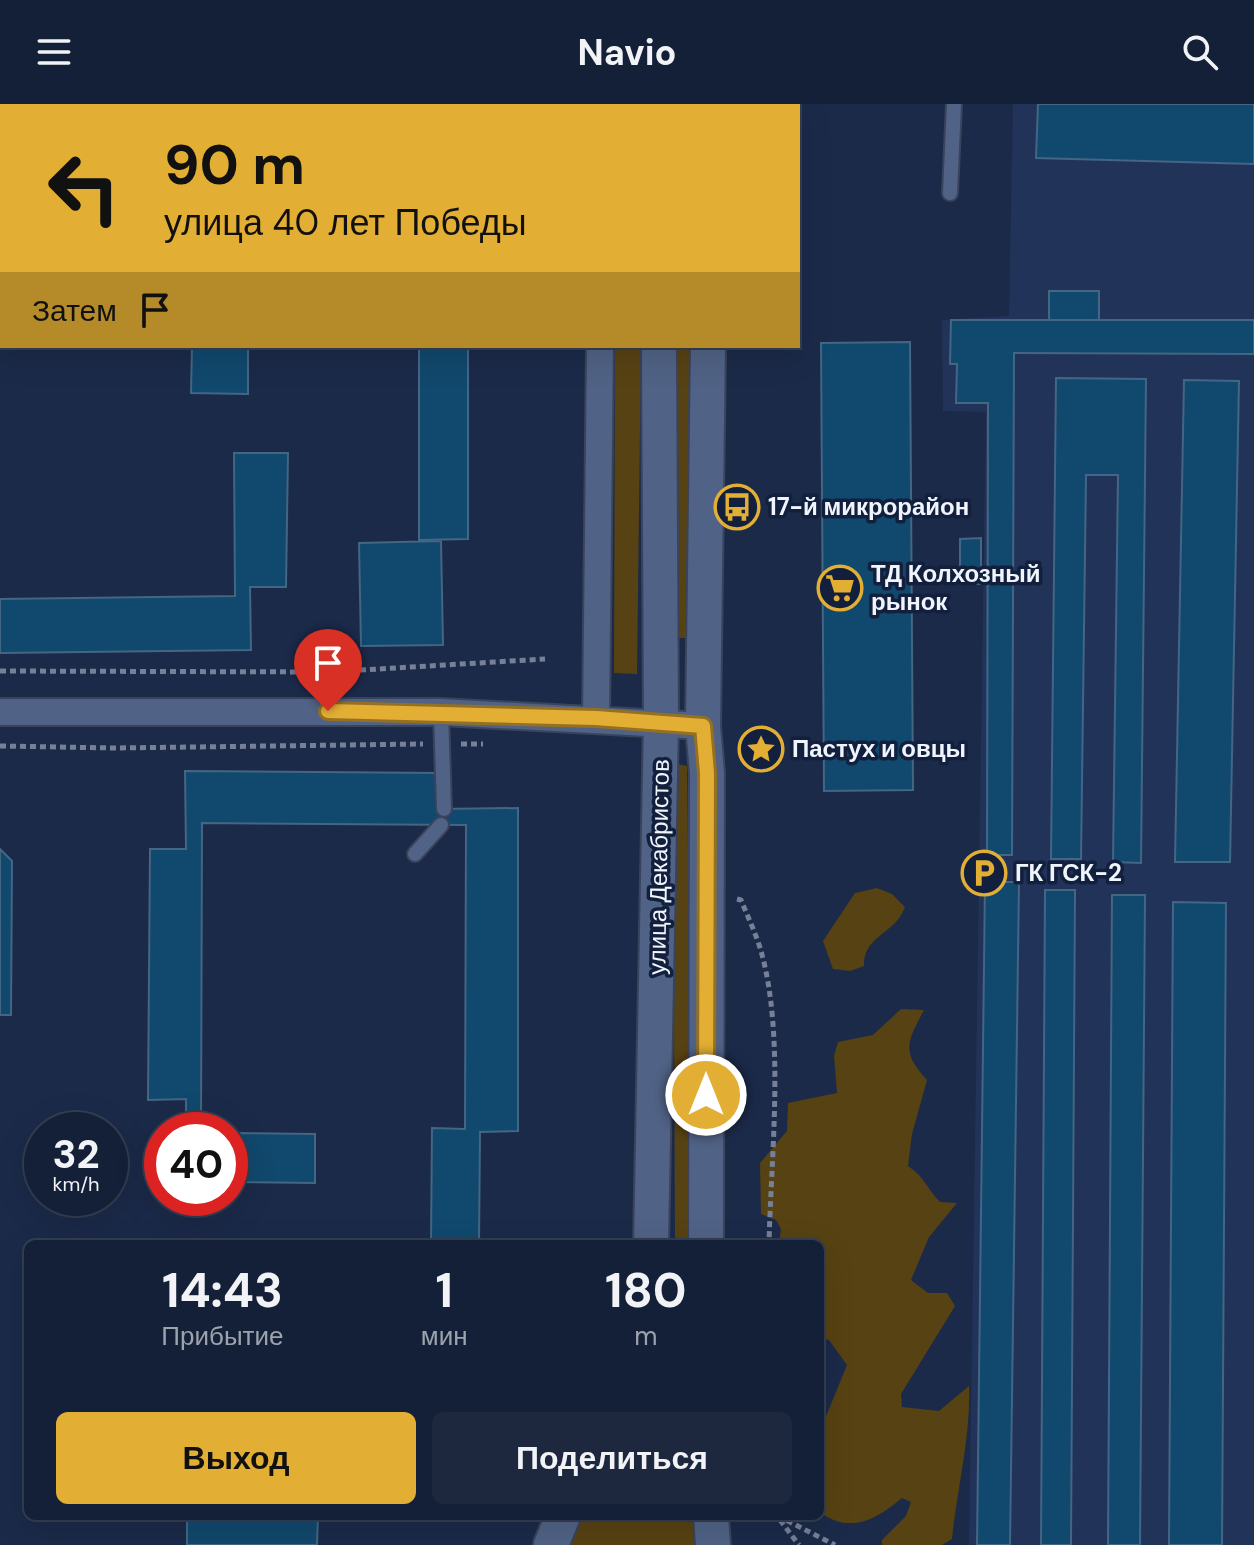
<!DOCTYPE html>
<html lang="ru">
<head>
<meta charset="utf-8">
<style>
	body { margin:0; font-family:"DM Sans",sans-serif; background:#1d283f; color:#f1f3f6; height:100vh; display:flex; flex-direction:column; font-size:30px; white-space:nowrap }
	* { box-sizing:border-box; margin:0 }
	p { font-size:26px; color:#9da3ad }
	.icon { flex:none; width:44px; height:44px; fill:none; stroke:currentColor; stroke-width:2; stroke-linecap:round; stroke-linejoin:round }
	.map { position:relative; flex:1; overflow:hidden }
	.details { position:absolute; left:24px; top:1136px; width:800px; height:280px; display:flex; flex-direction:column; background:#142037; border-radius:12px; box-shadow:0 8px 32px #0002,0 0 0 2px #333e52 }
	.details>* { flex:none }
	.hud { position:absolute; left:0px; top:0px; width:800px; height:244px; box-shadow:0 8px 32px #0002,0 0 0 2px #333e52; background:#e3ae34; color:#111; overflow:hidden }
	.speed { position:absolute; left:24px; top:1008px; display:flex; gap:16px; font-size:40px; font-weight:700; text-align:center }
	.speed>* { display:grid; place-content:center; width:104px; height:104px; border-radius:50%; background:#142037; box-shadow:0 8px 32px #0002,0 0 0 2px #333e52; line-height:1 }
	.speed small { font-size:20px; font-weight:400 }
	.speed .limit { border:12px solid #d22; background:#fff; color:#111 }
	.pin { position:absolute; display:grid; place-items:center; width:68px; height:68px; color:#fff; margin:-82px -34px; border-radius:50% 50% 50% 0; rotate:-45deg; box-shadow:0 0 8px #0007 }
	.pin .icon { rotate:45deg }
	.me { position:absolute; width:88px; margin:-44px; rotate:0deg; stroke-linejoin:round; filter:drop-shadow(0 0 6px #0008) }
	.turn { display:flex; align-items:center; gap:28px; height:168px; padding:0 32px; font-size:36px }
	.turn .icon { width:104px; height:104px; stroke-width:2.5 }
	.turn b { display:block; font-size:56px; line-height:68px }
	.then { display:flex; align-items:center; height:76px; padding:0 32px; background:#0003; gap:16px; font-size:30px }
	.eta { display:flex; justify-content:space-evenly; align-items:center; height:136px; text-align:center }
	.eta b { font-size:48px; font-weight:700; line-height:56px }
	.action { display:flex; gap:16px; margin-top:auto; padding:16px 32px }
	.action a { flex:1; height:92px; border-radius:12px; background:#e3ae34; color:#111; font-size:32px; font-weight:700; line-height:92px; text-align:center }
	.action a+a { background:#1d283f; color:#f1f3f6 }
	header { display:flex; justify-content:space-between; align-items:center; height:104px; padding:0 32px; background:#142037; font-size:36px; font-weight:700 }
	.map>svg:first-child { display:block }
	.built { fill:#223359 }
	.green { fill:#574213 }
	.building { fill:#11486d; stroke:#436683; stroke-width:2 }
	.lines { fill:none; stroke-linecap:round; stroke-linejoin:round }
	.service-casing { stroke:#39435c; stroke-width:18 }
	.minor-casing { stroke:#39435c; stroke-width:30 }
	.tertiary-casing { stroke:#39435c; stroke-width:38 }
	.path { stroke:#768096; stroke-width:5; stroke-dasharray:6 4; stroke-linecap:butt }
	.service { stroke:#506285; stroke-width:14 }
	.minor { stroke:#506285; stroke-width:26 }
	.tertiary { stroke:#506285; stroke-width:34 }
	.route-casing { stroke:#947122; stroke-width:20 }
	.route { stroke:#e3ae34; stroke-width:14 }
	.labels { text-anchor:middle; stroke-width:7; stroke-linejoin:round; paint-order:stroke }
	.poi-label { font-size:24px; font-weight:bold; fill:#f0f5fd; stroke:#12203e; text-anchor:start }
	.street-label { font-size:24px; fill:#f0f5fd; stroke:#12203e }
</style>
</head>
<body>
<header><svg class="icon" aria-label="menu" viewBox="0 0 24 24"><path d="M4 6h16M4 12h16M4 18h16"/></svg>Navio<svg class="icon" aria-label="search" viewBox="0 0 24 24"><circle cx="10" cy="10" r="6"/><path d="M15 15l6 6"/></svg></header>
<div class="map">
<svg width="1254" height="1441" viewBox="0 0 1254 1441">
	<rect width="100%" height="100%" fill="#1b2a49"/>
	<path class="built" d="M1013,0H1254V1441H969L986,308L943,307L942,216L1009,212Z"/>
	<path class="green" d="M615,242H641L637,570L614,569Z
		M674,242H692L693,534H676Z
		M673,659L687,662L693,1140H675Z
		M877,784L892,790L905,803C895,831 863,831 864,862L850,867L833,865L823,837L855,789Z
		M901,905L924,906C907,938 901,948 927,976L912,1030L908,1062C924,1072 927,1085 940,1098L957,1099L929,1133L911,1176L928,1189H947L955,1202L901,1290L902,1303L939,1307L969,1282C971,1332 957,1384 952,1435L942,1441H882V1436L906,1412L911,1398L902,1394C877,1415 850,1431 820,1408V1327L847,1261L829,1236L820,1233V1140H779L781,1125L776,1116L761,1110L760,1059L787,1027L788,999L837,989L834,952L838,938L873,931Z
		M582,1412H693L695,1441H568Z"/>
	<path class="building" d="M1038,0H1254V60L1036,54Z
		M1049,187H1099V216H1049Z
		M951,216H1254V250L1014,249L1012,751H987L988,299H956L957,260H950Z
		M910,238L913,686L824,687L821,239Z
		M192,242H248V290L191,289Z
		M419,242H468V435L419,436Z
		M1056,274L1146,275L1141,759L1113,758L1118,371H1086L1081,755H1051Z
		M1184,276L1239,277L1230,758H1175Z
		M234,349H288L286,483H250L251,546L0,549V495L235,492Z
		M981,434V480L960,479V435Z
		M441,437L443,541L361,542L359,439Z
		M185,667L439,669V705L518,704V1027L480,1028L479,1140H431L432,1024L465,1025L466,721L202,719L201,1026H186V995L148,996L150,745H186Z
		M0,745L12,757L11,911H0Z
		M985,778H1019L1010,1441H977Z
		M1045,786H1075L1071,1441H1041Z
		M1112,791H1145L1140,1441H1108Z
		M1173,798L1226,799L1222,1441H1169Z
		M230,1029L315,1030V1079L230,1078Z
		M187,1412H318L317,1441H187Z"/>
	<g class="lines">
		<g class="service-casing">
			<path id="service" d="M950,89L954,0
				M441,608L444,705
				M415,750L441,721"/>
		</g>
		<g class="minor-casing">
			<path id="minor" d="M601,2V0
				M0,608H441L703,622
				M596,614L600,242"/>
		</g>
		<g class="tertiary-casing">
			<path id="tertiary" d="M707,0V2
				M660,2V0
				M651,1140L661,617L659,242
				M706,1140L707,669L703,622L708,242
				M711,1412L713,1441
				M551,1441L563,1412"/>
		</g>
		<path class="path" d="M0,567L328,568L545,555
			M461,640H483
			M0,642L116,644L423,640
			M737,795L741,796C748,813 756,830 761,847C785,931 771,1052 769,1140
			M778,1412L835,1441
			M780,1416L799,1441"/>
		<use href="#service" class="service"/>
		<use href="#minor" class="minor"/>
		<use href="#tertiary" class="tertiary"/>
	</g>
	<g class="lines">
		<g class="route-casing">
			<path id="route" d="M328,607L596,614L703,622L707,669L706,991"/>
		</g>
		<use href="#route" class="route"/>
	</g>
	<defs>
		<g id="bus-ring" transform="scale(2.3)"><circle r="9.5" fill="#12203e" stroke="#e3ae34" stroke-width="1.5"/><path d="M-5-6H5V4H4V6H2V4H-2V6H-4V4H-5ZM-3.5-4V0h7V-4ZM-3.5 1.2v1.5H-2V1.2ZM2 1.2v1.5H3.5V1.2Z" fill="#e3ae34"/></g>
		<g id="supermarket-ring" transform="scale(2.3)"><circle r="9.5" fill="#12203e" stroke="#e3ae34" stroke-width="1.5"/><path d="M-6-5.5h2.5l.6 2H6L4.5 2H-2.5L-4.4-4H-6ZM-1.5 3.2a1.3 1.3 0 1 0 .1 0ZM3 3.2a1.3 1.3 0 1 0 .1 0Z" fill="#e3ae34"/></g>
		<g id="sight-ring" transform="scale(2.3)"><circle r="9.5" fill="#12203e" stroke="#e3ae34" stroke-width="1.5"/><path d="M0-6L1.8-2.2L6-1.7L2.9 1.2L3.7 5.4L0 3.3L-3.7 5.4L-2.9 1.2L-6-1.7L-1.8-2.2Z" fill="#e3ae34"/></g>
		<g id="parking-ring" transform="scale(2.3)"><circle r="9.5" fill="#12203e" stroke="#e3ae34" stroke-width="1.5"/><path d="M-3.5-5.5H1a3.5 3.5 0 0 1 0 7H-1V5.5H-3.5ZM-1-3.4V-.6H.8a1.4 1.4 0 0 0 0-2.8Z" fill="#e3ae34"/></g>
	</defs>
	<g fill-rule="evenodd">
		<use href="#bus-ring" x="737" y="403"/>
		<use href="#supermarket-ring" x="840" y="484"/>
		<use href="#sight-ring" x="761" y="645"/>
		<use href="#parking-ring" x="984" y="769"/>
	</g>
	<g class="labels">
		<g class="poi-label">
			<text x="768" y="411">17-й микрорайон</text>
			<text x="871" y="478">ТД Колхозный<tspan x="871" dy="28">рынок</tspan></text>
			<text x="792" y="653">Пастух и овцы</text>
			<text x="1015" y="777">ГК ГСК-2</text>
		</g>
		<g class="street-label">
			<text transform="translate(659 763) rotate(-89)" y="8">улица Декабристов</text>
		</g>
	</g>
</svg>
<div class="speed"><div>32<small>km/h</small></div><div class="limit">40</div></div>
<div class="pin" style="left:328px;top:607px;background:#d93025"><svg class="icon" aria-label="arrive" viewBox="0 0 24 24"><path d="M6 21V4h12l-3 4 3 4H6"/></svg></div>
<svg class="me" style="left:706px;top:991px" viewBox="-20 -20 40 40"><circle r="17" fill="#e3ae34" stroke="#fff" stroke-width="3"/><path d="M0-11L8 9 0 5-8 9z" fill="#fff"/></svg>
<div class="hud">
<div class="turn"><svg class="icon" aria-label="left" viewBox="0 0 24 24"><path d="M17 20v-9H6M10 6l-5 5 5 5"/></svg><div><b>90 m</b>улица 40 лет Победы</div></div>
<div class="then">Затем<svg class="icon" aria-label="arrive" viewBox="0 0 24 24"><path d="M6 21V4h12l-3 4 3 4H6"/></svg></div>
</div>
<section class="details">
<div class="eta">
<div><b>14:43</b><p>Прибытие</p></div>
<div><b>1</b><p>мин</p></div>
<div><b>180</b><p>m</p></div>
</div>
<div class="action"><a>Выход</a><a>Поделиться</a></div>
</section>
</div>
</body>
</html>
